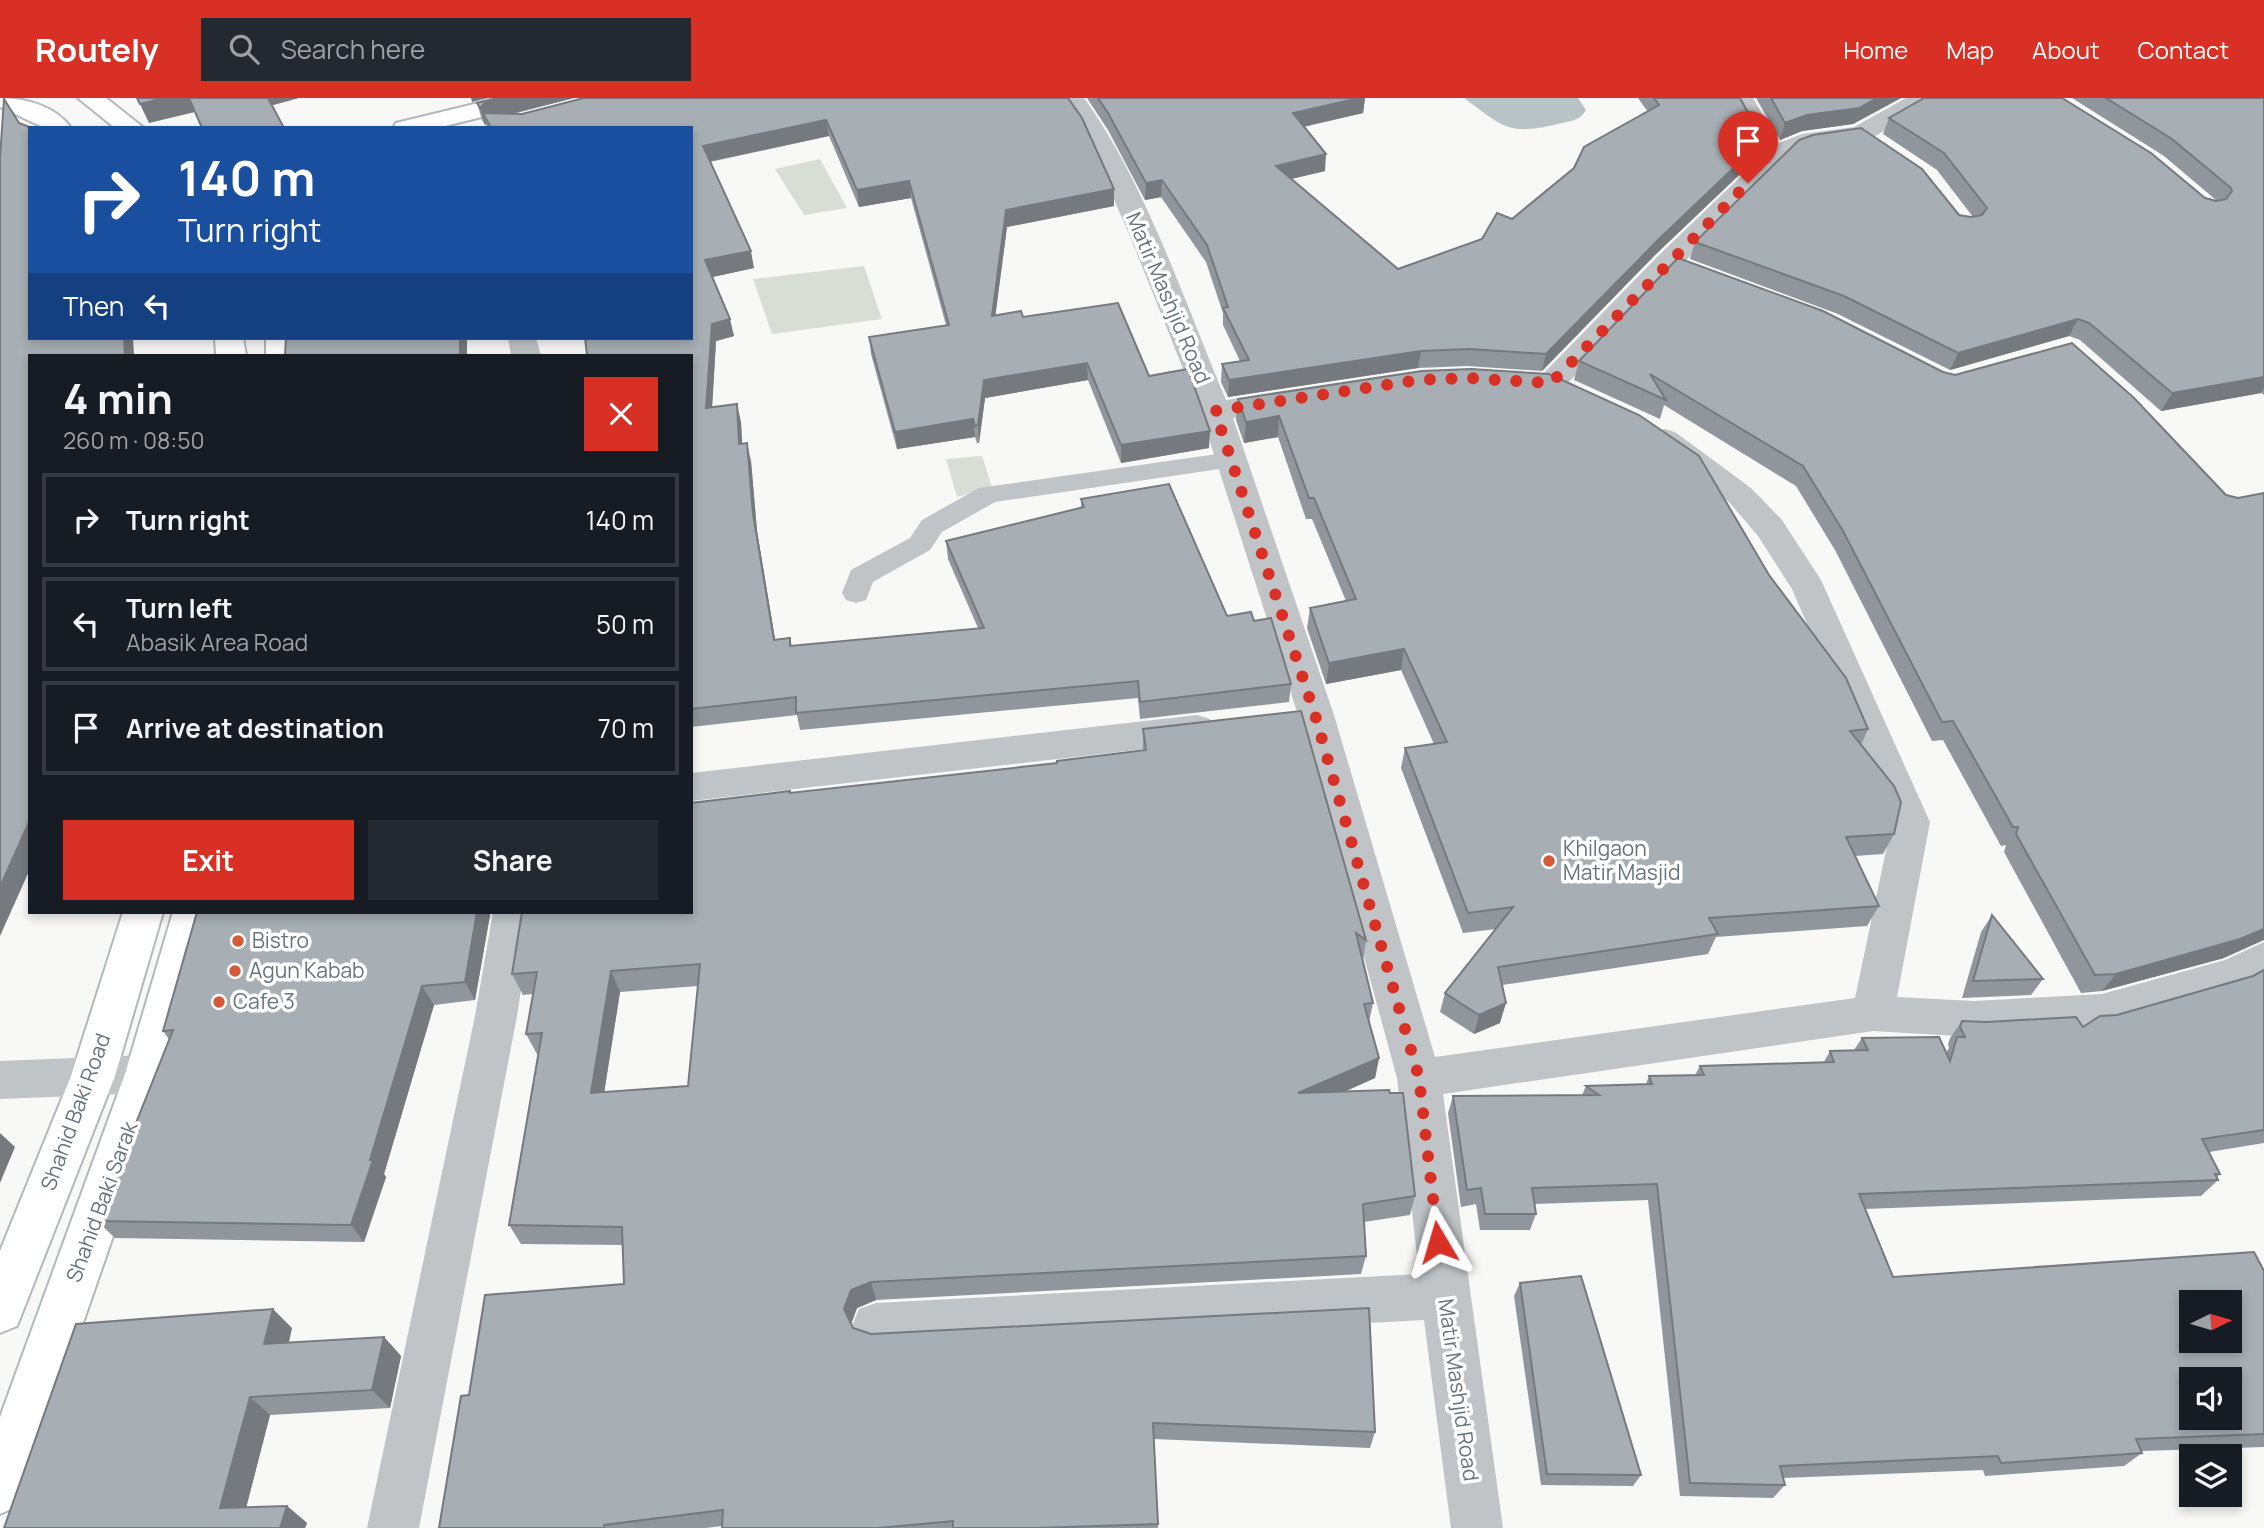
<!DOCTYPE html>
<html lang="en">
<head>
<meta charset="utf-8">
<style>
	body { margin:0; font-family:Manrope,sans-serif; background:#242831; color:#f1f3f6; height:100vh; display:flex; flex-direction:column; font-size:26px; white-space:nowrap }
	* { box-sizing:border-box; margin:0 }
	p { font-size:23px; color:#9ea1a6 }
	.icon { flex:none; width:38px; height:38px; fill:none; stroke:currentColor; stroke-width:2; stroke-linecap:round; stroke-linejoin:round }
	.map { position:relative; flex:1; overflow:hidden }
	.panel { position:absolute; left:28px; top:256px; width:665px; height:560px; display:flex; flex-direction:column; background:#171b24; border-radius:0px; box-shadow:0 4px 10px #0003 }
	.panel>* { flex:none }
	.guide { position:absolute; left:28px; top:28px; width:665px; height:214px; border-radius:0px; box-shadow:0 4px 10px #0003; background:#1a4fa0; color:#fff; overflow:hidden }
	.needle { width:46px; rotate:85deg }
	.buttons { position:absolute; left:2179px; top:1192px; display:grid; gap:14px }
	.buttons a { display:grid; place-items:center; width:63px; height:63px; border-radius:0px; background:#171b24; box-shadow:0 4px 10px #0003; font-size:35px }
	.pin { position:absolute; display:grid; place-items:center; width:60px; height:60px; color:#fff; margin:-72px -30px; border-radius:50% 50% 50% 0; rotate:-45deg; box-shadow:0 0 7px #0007 }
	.pin .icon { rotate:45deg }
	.me { position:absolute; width:77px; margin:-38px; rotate:353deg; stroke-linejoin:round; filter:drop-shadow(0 0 5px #0008) }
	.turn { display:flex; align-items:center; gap:24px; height:147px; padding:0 35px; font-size:32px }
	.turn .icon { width:91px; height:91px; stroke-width:2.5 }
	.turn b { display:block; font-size:49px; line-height:60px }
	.then { display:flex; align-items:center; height:66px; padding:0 35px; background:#0003; gap:14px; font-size:26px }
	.round { display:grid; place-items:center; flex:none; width:74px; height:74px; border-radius:0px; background:#242831 }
	.headline { display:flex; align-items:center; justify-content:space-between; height:119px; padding:0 35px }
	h1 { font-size:42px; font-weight:700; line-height:52px }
	.primary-button { display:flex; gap:14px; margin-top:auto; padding:14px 35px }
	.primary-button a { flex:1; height:80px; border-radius:0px; background:#d93025; color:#fff; font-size:28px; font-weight:700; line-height:80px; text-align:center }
	.primary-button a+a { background:#242831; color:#f1f3f6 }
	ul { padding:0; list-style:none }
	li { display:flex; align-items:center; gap:21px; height:94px; margin:0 14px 10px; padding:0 21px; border:4px solid #363941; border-radius:0px }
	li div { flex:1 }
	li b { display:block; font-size:26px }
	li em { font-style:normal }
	header { display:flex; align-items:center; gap:42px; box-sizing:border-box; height:98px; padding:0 35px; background:#d93025; color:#fff }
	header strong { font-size:33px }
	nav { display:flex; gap:38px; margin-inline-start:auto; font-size:24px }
	.search { width:490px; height:63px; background:#242831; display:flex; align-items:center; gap:18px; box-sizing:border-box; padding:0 24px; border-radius:0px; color:#9ea1a6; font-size:26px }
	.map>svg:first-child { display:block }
	.green { fill:#d8ddd5 }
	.water { fill:#b8c3c6 }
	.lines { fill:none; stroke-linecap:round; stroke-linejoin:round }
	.secondary-casing { stroke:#b2b8bc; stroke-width:4 }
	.lane { fill:#c0c4c7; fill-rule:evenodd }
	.street { fill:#c0c4c7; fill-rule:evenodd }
	.secondary { fill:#fff; fill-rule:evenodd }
	.wall { fill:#90969b; fill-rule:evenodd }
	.shaded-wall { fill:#767a7e }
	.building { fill:#a8afb4; stroke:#767a7e; stroke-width:2; fill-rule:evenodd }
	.route { stroke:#d93025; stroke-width:12; stroke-dasharray:0 21.6 }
	.poi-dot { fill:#d55a39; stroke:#fff; stroke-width:2.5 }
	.labels { text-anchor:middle; stroke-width:7; stroke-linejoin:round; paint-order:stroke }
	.street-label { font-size:21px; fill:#66747e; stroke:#fff }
	.poi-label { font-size:21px; fill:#66747e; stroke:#fff; text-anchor:start }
</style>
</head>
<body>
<header>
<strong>Routely</strong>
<div class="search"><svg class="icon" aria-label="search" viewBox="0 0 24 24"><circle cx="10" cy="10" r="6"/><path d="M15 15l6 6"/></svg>Search here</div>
<nav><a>Home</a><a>Map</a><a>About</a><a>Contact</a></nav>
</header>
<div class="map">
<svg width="2264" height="1430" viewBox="0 0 2264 1430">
	<rect width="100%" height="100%" fill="#f8f8f6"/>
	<path class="green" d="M820,61L847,110L804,117L775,71Z
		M864,168L882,221L772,236L753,181Z
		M982,358L992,389L957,399L946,361Z"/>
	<path class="water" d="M1464,0H1578L1586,12C1580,23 1570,23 1558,26C1507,38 1504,29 1464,0Z"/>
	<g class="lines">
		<g class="secondary-casing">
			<path id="secondary" d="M0,0C25,0 56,8 71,30H45L0,9Z
				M78,0H106L144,30H115Z
				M499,0H542L539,5L437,30H393L396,25Z
				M215,240H243L246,257H216Z
				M266,240H294L296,257H266Z
				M123,814H163L115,978L17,1228L0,1235V1153L71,978Z
				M173,814H213L169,976L26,1390L18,1408L0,1416V1319L125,976Z"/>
		</g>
		<path class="lane" d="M1231,354L1240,356L1244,362L1240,368L995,404L942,434L930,452L873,484L866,502L856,505L846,502L842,495L851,472L910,440L922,422L979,390Z"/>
		<path class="street" d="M1060,0H1084C1145,84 1185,205 1226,302L1289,293L1300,296L1304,302L1300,308L1233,320L1334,617L1435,959L1855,900L1892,724L1792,491L1758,438L1729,404L1653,348L1648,341L1653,334L1664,331L1675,334L1751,390L1782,422L1821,482L1930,724L1897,899L1974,903L2102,896L2225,862L2264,844V881L2251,888L2102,932L1974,939L1873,933L1443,996L1503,1430H1451L1424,1222L876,1251L859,1245L852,1228L859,1211L876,1205L1419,1176L1397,980L1298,617L1200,313L1129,136L1085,35Z
			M1729,0H1753L1779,45L1802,36L1854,29L1906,0H1936L1933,5L1870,41L1807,51L1792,57L1677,171L1562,291L1551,294L1540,291L1536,285L1540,279L1657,159L1761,59Z
			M508,240H536L541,257H511Z
			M1197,617L1210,621L1215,631L1210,641L1197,645L691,703V675Z
			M493,814H533L517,918L419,1430H367L475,918Z
			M147,957L162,963L169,976L162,989L147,995L0,1001V963Z"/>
		<use href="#secondary" class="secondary"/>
	</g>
	<path class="wall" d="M498,0H574L513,16L1068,0L1114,108L1007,129L995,218L1023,219L1149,278L1209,350L1121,365L1088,282L985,300L979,345H977L975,339L897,351L871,256L869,239L946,227L911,100L859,109L829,38L710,64L754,170L712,179L734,238L716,243L712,309L741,324L742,346L751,363L757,433L775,542L790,540L792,548L978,530L948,461L946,443L1081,410V401L1227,518L1254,523L1291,586L1289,604L1140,621L1138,600L800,632L797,617L691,629V30H487L486,26L485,27L482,22L477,5Z
		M1087,0H1365L1363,15L1304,29L1325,73L1291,81L1398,171L1482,141L1512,121L1648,14L1638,0H1740L1763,42L1758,59L1655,157L1542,273L1467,268L1418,270L1228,299L1221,284L1222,266L1240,263L1223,227V215L1206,164L1161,99L1145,102L1108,32Z
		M1756,0H1901L1853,26L1802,33L1780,42Z
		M2072,0H2264V297L2261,295L2161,313L2080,242L2069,238L1950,272L1838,216L1690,161L1695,144L1959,117L1973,119L1937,72L1883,36L1889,20L2216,102L2164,58Z
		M1678,160L2224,860L2102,893L2081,895L2004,754L2006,747L2001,748L1943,642L1932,643L1835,452L1796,388L1664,307L1660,321L1574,282L1579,263Z
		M1238,301L1769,477L1868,631L1861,647L1894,736L1883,756L1855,758L1879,808L1867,828L1716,839L1708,856L1502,887L1500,925L1474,936L1440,914L1445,895L1496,831L1463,835L1401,670L1405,650L1434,646L1401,572L1326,586L1307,530L1310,510L1346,503L1312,421H1306L1278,339L1244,345L1236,322Z
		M1143,631L1366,842L1363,863L1373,905L1369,924L1379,960L1375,980L1344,994L1415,1098L1410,1117L1364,1124L1366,1158L1361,1176L876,1202L857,1210L851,1226L853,1230L871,1236L1375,1334L1370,1350L1154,1341L1158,1430H722V1428L706,1430H439L469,1297L624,1186L623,1147L521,1146L509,1127L538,956H537L526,936L533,896L523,897L512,876L791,695L1057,665L1143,653ZM698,888L688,988L604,994L620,894Z
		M197,814H488L490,817L475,902L434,907L384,1076L386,1079L364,1144L115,1140L97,1123L169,941L163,933Z
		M1992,817L2043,881L2031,897L1962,900L1981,834Z
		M2264,872V1045L2209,1054L2220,1076L2217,1079L2218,1082L2201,1098L1865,1111L1893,1179L2264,1173V1349L2142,1353V1355L2124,1368L1985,1378L1983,1372L1783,1380L1785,1387L1773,1400L1680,1398L1648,1102L1535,1106L1536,1116L1530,1132H1480L1476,1106L1461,1109L1448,1015L1453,998L1582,997L1586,988L1646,986L1649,978L1695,977L1700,968L1824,964L1830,953L1854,952L1862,940L1946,955L1949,950L1948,946L1950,940L1962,923L2083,929L2117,917L2253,878Z
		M1520,1185L1641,1377L1633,1388L1541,1387L1514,1198Z
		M292,1230L289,1245L384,1239L401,1258L390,1310L270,1317L246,1409L287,1408L307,1425L305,1430H4Z"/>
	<path class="shaded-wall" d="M164,0H189L195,14L149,25L140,6Z
		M267,0H299L270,8Z
		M471,0H488L472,4Z
		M504,0H574L490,21L483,15L486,26L485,27L480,10L485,5Z
		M1359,0H1365L1363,15L1292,31L1293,15Z
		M1877,0H1901L1853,26L1802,33L1780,42L1785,25L1807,17Z
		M826,22L829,38L706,64L703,48Z
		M1763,42L1758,59L1655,157L1542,273L1546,256L1660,140Z
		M1326,56L1325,73L1274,85L1276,68Z
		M1162,82L1161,99L1145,102L1146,85Z
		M909,83L911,100L859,109L857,92Z
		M1114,91V108L1007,129L993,236L992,218L1006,112Z
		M751,153L754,170L708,180L705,162Z
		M730,221L734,238L716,243L711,327L706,310L712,226Z
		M2078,221L2069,238L1950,272L1958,255Z
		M124,240H133L134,257H125Z
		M460,240H467V257H460Z
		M1421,253L1418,270L1228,299L1229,282Z
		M1087,265L1088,282L985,300L979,345L978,327L984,282Z
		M2264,279V290L2261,295L2161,313L2172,295Z
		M737,306L741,324L743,364L739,346Z
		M1279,318L1278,339L1244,345L1246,324Z
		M973,321L975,339L897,351L895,334Z
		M1210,333L1209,350L1121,365V347Z
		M747,345L751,363L757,433L778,559L774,542L753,416Z
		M1404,551L1401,572L1326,586L1329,565Z
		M30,722V771L0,838V789Z
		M477,814H488L490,817L475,902L465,884Z
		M2264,831V842L2224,860L2102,893L2116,876Z
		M611,873L620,894L601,1015L591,995Z
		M422,888L434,907L384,1076L386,1079L364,1144L351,1127Z
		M1506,905L1500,925L1474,936L1479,917Z
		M1379,960L1375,980L1295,1015L1298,995Z
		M0,1035L15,1049L0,1085Z
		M871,1184L876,1202L857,1210L850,1229L844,1211L851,1192Z
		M273,1211L292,1230L283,1265L264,1246Z
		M384,1239L401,1258L390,1310L372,1292Z
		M250,1299L270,1317L242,1426L220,1410Z
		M287,1408L307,1425L305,1430H280Z"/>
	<path class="building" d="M137,0H164L140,6Z
		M189,0H268L284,30H202Z
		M498,0H504L485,5L480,10L477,5Z
		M584,0H1068L1082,20L1114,91L1006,112L992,218L1021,213L1023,219L1118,205L1149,278L1188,271L1210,333L1121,347L1087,265L984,282L978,327L975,328L973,321L895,334L869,239L949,227L909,83L857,92L826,22L703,48L751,153L705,162L730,221L712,226L706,310L737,306L739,346L747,345L753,416L774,542L790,540V548L984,530L946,443L1084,409L1081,401L1169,386L1227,518L1251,514L1254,523L1271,520L1291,586L1140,604L1138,583L796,615V599L691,611V257H587L585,240H691V30H491L483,15L522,16Z
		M1098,0H1359L1293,15L1326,56L1276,68L1398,171L1482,141L1497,115L1512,121L1574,70L1584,49L1659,7L1654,0H1740L1763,42L1660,140L1546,256L1470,251L1421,253L1229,282L1222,266L1249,262L1223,210L1228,209L1207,147L1162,82L1146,85L1108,15Z
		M1771,0H1877L1859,10L1807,17L1785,25Z
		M1924,0H2062L2151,55L2205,100L2216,103L2226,101L2232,93L2231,90L2172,41L2106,0H2264V279L2172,295L2089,225L2078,221L1958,255L1844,198L1695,144L1799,42L1813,37L1861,30L1922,71L1959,117L1971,119L1982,117L1987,110L1944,55L1889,20Z
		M4,1L19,25L32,30H30V240H124L125,257H30V722L0,789V60Z
		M1678,160L1823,213L1943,274L1955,277L2072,245L2134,300L2226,397L2238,400L2264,395V831L2240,841L2116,876L2095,877L2016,736L2018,729H2013L1953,623L1942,624L1843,433L1803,368L1650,276L1666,302L1579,263Z
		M286,240H460V257H285Z
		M1471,271L1549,276L1639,317L1699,358L1769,477L1846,580L1868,631L1850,633L1894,688L1901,704L1894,736L1846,739L1879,808L1709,820L1718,836L1498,869L1506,905L1479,917L1445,895L1513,809L1468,815L1405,650L1447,644L1404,551L1329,565L1310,510L1356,501L1314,400H1309L1279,318L1246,324L1238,301L1422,273Z
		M1301,613L1366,842L1356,835L1373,905L1364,906L1379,960L1298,995L1389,992L1390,995H1403L1415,1098L1363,1106L1366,1158L871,1184L851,1192L844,1211L853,1230L871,1236L1369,1210L1375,1334L1153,1325L1158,1426L1037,1430H953V1423L878,1430H722L723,1412L604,1427V1430H439L461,1298L469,1297L485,1197L624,1186L622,1129L509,1127L542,935L526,936L537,874L512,876L522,814H691V705L790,693V695L1057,665V663L1146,652L1143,631ZM700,866L688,988L591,995L611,873Z
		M197,814H477L465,884L422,888L370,1062H373L351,1127L97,1123L173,932L163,933Z
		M1992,817L2043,881L1973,883Z
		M2264,872V1032L2202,1041L2220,1076H2215L2218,1082L1859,1096L1893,1179L2254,1154L2264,1173V1336L2136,1341L2142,1355L2001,1365L1998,1358L1780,1368L1785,1387L1690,1385L1657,1086L1532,1090L1536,1116H1485L1481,1090L1467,1092L1453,998L1599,997L1586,988L1652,986L1649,978L1704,977L1700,968L1834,964L1830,953L1868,952L1862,940L1939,939L1950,963L1957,939H1965L1960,929L1962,923L1987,924L2076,919L2083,929L2100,918L2117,917L2253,878ZM2191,1204H2230V1242H2191ZM2191,1281H2230V1320H2191Z
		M1581,1178L1641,1377L1547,1376L1520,1185Z
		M273,1211L264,1246L384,1239L372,1292L250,1299L220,1410L287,1408L280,1430H4L76,1226Z"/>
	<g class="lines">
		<path class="route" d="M1438,1144L1419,980L1315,617L1215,313L1418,282L1467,280L1551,285L1748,85"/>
	</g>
	<g class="poi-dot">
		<circle cx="1549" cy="763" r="7"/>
		<circle cx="238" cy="843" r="7"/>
		<circle cx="235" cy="873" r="7"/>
		<circle cx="219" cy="904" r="7"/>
	</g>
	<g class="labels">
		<g class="street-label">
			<text transform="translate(1168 200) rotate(67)" y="7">Matir Mashjid Road</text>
			<text transform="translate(76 1014) rotate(-70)" y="7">Shahid Baki Road</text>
			<text transform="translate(102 1104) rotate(-70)" y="7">Shahid Baki Sarak</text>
			<text transform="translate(1458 1292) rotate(82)" y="7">Matir Mashjid Road</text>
		</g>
		<g class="poi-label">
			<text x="1563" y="758">Khilgaon<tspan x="1563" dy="24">Matir Masjid</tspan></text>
			<text x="252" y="850">Bistro</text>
			<text x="249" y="880">Agun Kabab</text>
			<text x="233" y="911">Cafe 3</text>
		</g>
	</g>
</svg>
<div class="buttons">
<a><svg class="needle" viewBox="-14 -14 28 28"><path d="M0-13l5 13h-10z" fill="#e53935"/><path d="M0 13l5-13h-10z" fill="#9ea1a6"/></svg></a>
<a><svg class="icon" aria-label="sound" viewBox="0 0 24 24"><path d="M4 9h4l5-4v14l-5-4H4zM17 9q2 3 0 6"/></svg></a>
<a><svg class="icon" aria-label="layers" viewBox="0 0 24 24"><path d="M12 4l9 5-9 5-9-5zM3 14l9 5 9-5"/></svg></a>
</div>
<div class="pin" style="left:1748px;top:85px;background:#d93025"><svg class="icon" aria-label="arrive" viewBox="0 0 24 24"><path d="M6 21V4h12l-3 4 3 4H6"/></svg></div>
<svg class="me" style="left:1438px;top:1144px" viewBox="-20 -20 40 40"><path d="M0-17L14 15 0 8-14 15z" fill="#d93025" stroke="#fff" stroke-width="4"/></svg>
<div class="guide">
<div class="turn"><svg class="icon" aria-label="right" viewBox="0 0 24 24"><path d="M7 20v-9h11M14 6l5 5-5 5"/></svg><div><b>140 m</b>Turn right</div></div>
<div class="then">Then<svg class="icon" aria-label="left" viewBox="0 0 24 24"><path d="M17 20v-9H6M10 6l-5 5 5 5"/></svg></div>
</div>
<section class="panel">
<div class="headline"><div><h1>4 min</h1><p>260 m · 08:50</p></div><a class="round" style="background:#d93025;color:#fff"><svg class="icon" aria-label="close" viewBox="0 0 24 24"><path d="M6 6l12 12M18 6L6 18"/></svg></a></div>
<ul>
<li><svg class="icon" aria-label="right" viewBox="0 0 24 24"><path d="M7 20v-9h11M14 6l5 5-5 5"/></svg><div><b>Turn right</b></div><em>140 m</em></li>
<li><svg class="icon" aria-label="left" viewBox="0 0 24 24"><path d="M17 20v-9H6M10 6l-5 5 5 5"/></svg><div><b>Turn left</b><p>Abasik Area Road</p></div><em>50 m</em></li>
<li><svg class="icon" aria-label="arrive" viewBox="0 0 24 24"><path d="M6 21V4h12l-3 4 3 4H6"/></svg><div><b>Arrive at destination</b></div><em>70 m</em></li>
</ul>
<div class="primary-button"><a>Exit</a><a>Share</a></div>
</section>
</div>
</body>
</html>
